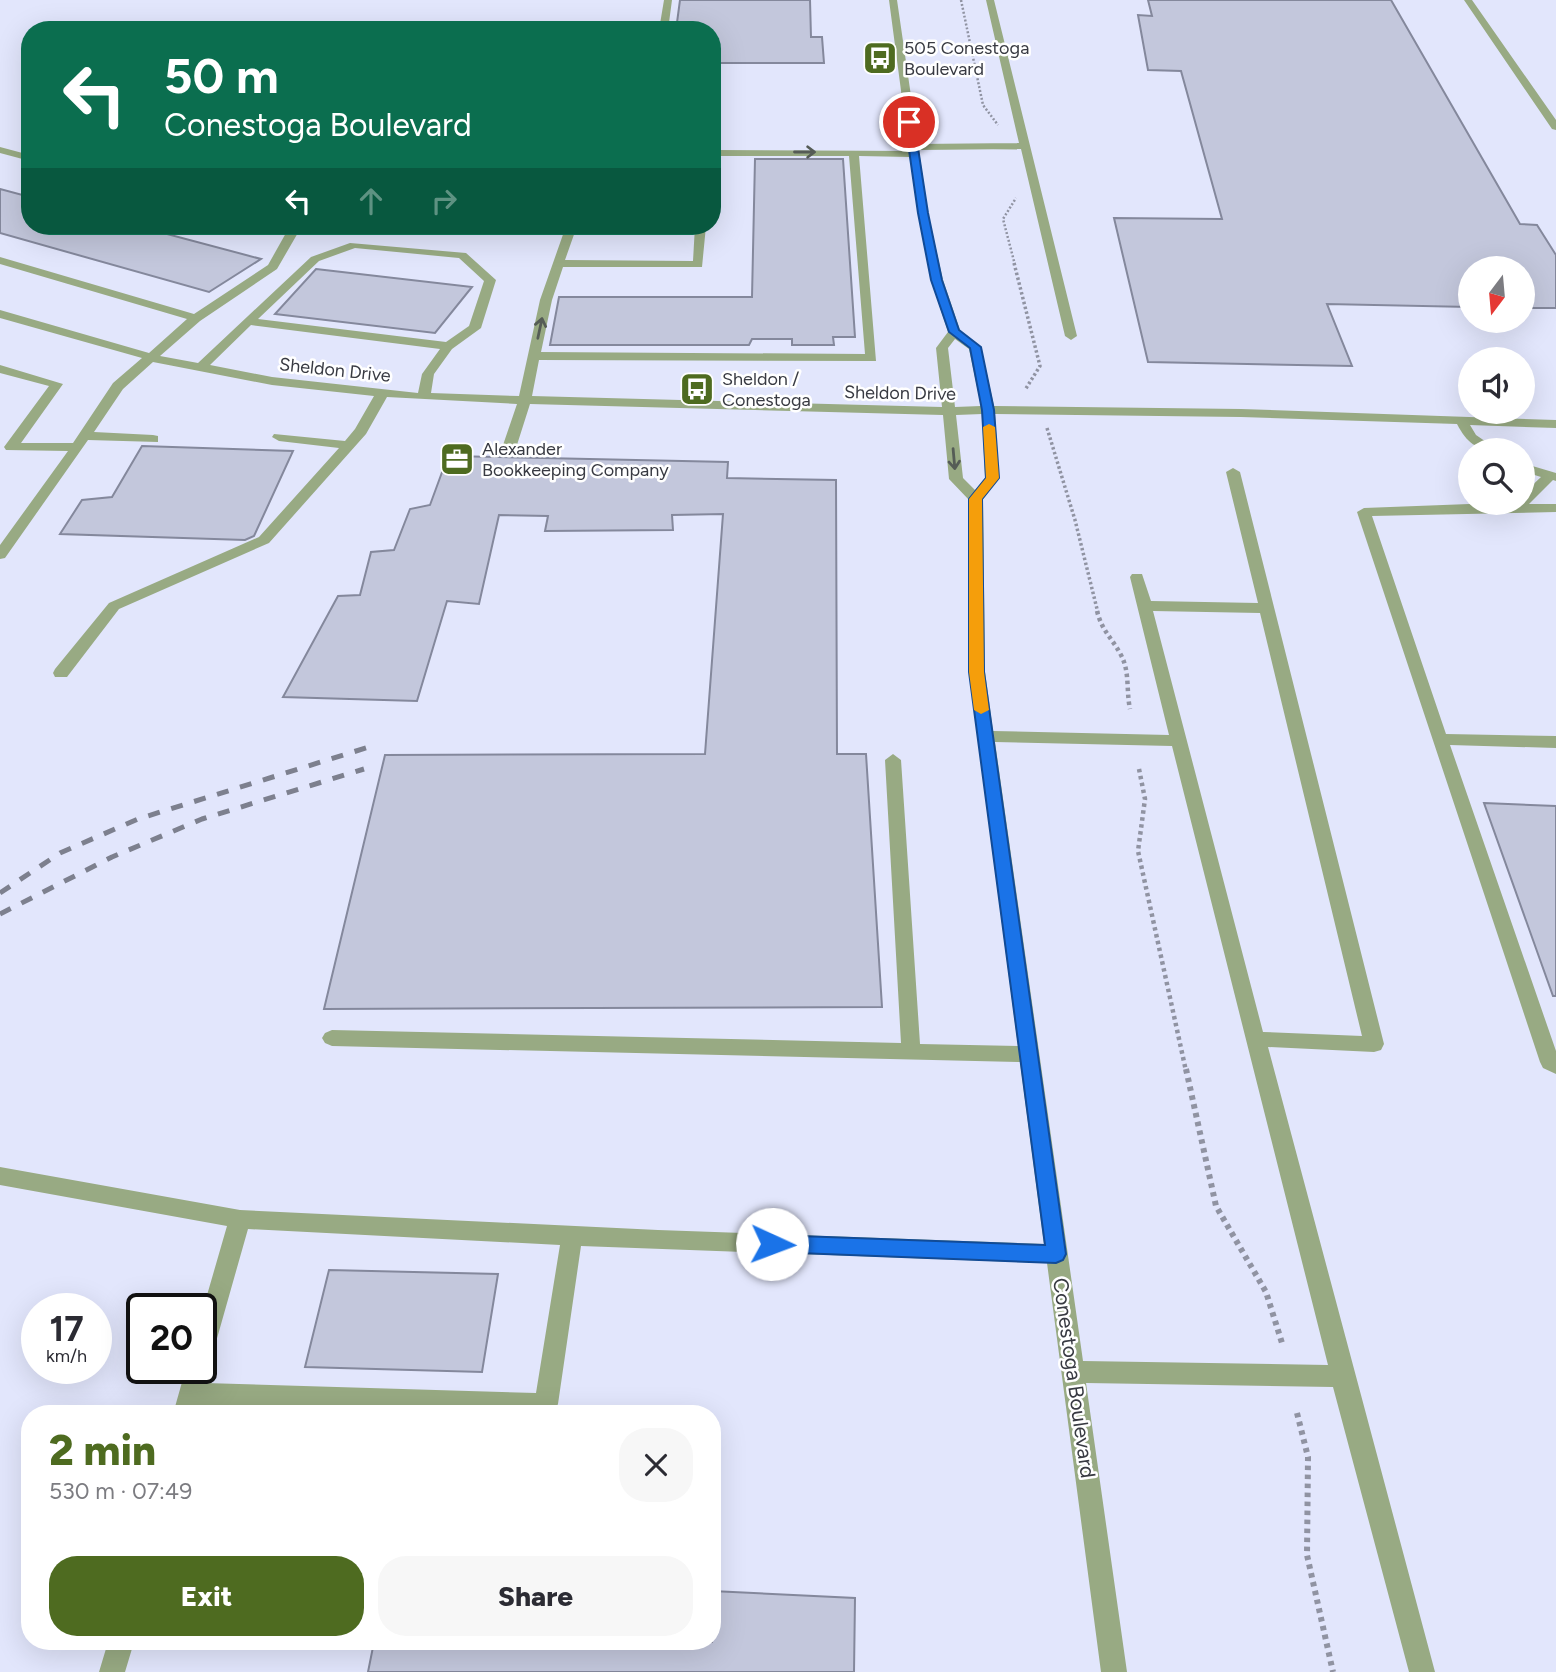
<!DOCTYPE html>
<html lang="en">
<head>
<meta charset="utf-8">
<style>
	body { margin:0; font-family:Figtree,sans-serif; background:#f7f7f7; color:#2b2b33; height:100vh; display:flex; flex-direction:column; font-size:26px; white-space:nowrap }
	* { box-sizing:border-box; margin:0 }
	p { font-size:23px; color:#7c7c81 }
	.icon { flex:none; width:38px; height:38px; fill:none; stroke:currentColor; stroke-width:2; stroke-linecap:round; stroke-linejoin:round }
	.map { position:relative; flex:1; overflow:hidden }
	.drawer { position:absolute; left:21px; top:1405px; width:700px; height:245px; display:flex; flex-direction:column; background:#fff; border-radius:28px; box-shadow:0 7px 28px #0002 }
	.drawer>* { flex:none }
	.banner { position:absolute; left:21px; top:21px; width:700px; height:214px; border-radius:28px; box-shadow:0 7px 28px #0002; background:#0b6e4f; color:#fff; overflow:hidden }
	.needle { width:46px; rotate:196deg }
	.fabs { position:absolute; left:1458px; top:256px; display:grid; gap:14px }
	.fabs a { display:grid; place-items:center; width:77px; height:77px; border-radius:50%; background:#fff; box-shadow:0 7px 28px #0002; font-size:35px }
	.speed { position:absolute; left:21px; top:1293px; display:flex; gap:14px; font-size:35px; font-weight:700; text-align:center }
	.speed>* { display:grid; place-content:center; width:91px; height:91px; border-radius:50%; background:#fff; box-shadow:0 7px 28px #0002; line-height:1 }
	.speed small { font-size:18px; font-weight:400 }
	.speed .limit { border:4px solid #111; border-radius:10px; background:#fff; color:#111 }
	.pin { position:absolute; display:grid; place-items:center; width:60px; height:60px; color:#fff; margin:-30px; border:4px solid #fff; border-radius:50%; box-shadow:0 2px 7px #0007 }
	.me { position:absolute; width:77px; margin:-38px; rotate:92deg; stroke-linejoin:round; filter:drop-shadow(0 0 5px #0008) }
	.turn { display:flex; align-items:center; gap:24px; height:147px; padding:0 28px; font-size:32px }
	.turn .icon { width:91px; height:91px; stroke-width:2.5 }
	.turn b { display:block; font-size:49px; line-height:60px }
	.lanes { display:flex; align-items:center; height:66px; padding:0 28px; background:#0003; justify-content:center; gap:35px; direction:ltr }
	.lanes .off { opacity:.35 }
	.round { display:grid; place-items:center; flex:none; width:74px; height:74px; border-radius:28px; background:#f7f7f7 }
	.summary { display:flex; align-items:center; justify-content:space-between; height:119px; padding:0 28px }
	h1 { font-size:42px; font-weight:800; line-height:52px; color:#4e6b20 }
	.primary-button { display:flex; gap:14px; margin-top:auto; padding:14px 28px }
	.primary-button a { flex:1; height:80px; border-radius:28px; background:#4e6b20; color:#fff; font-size:28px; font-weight:800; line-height:80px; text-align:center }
	.primary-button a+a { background:#f7f7f7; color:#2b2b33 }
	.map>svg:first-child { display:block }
	.building { fill:#c3c7dc; stroke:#84889c; stroke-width:2 }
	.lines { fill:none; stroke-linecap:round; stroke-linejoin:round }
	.path-far3 { stroke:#9093a2; stroke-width:2.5; stroke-dasharray:2 2; stroke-linecap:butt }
	.path-far2 { stroke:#9093a2; stroke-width:3.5; stroke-dasharray:2.5 2.5; stroke-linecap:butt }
	.path-far1 { stroke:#9093a2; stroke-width:4.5; stroke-dasharray:3.5 3.5; stroke-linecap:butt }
	.path { stroke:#9093a2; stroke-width:6; stroke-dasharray:4.5 4.5; stroke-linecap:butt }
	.minor { fill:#98aa83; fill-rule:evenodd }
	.rail { stroke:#7d808e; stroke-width:5; stroke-dasharray:12 12; stroke-linecap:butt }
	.oneway { stroke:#555c56 }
	.route { fill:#1a73e8; stroke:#114b97; stroke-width:2 }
	.slow { fill:#f59e0b }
	.labels { text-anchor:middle; stroke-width:5; stroke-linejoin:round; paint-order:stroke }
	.far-poi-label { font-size:18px; fill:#383a42; stroke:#fff; text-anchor:start }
	.far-street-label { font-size:18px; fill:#383a42; stroke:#fff }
	.street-label { font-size:21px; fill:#383a42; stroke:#fff }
</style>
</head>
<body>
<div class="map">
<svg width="1556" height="1672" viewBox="0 0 1556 1672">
	<rect width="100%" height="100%" fill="#e2e6fc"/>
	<path class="building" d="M680,0H810L811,37H822L824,63H712V30H676Z
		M1148,0H1391L1520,224L1537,225L1556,255V308H1522V268H1470V307L1327,304L1352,366L1148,362L1114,218L1222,219L1181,71L1148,70L1138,15L1152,16Z
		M755,159H843L855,337H833L834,345H792V339H752L749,345H550L559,297H752Z
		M0,189L30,197V226H137L261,259L209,292L0,233Z
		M316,269L472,287L435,333L275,314Z
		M142,446L293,451L254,536L245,540L60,534L82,500L112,497Z
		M448,456L728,462L727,478L836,480L837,754H866L882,1007L324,1009L385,755L705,754L723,514L672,515L673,530L545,531L548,516L499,515L479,604L447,601L417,701L283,697L338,596L360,595L371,552L394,550L410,509L430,505Z
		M1484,803L1556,806V996H1553Z
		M329,1270L498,1274L482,1372L305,1367Z
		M712,1591L855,1598L854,1672H368L374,1642H712Z"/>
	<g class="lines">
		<path class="path-far3" d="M961,0L983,105L998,125
			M1015,265L1003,219L1016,198"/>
		<path class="path-far2" d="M1014,263L1040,366L1025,390
			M1047,428L1075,520L1098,613"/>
		<path class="path-far1" d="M1097,611C1102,631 1112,638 1121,655C1130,672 1126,690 1130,709
			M1139,769L1145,799L1138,851L1186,1071"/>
		<path class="path" d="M1186,1069L1216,1206L1266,1292L1282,1343
			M1297,1413L1308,1457L1307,1555L1333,1672"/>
		<path class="minor" d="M664,0H672L668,30H659Z
			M889,0H897L918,144L1019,143L986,0H994L1077,336L1071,340L1065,336L1021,149L919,150L928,213L943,280L960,330L981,347L994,406L1241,409L1556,420V428L1470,425L1476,435L1498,450C1476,450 1467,443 1457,424L1241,417L995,414L999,478L983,499L985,672L993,731L1169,735L1130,577L1132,574H1142L1151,601L1258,603L1226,472L1233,468L1240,472L1384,1044L1381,1050L1374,1052L1268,1047L1435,1672H1409L1333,1387L1086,1383L1127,1672H1101L1047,1263L581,1246L558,1404L554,1412L507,1414L199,1405L197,1414H173L186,1368H201V1316L227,1226L0,1185V1167L240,1210L658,1230L1044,1244L1020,1062L332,1046L325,1043L322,1038L325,1033L332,1030L901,1043L885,760L893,754L901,760L920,1044L1018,1046L969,672V500L949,479L943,415L530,404L516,448L509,452L502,448L517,404L387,397L366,434L269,543L119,609L67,677H55L53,673L55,669L109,603L259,537L339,448L279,441L272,437L274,434L345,441L355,429L374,396L272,385L153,362L123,389L94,432L153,435L158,436V442L88,440L5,558L0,559V545L68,451L6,450L4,447L49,386L0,373V365L63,384L21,443H73L113,383L142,358L0,318V310L149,353L187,319L0,264V257L194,314L268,265L286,233L268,226L297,229L299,231L277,269L200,321L160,356L198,363L311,257L350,243L466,253L496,280L481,328L452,349L434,374L431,393L519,396L540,300L566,226H577L565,260L693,261L695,226H706L702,267H563L552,300L541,352L865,354L849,156H712V150L909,151ZM859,156L910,157L931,280L948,332L936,348L942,407L532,396L539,360L876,361ZM355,248L459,258L484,281L469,326L446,342L258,319L319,261ZM251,325L440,349L422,374L418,393L272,377L210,365ZM955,339L969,349L981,406L955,407L948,348ZM982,414L985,478L975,490L963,478L956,415ZM1153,611L1260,613L1362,1036L1263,1032ZM995,742L1172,746L1328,1365L1083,1361ZM248,1229L560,1245L536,1393L205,1383L210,1368L208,1364L212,1356Z
			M1464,0H1472L1556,120V130L1552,129Z
			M0,147L30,155V161L0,153Z
			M1522,463L1556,473V481L1553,480L1529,504H1556V512L1372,516L1446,734L1556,736V748L1450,745L1556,1051V1074L1543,1068L1540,1062L1357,512L1364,508L1522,502V495L1541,477L1522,471Z
			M108,1642H134L125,1672H99Z"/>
		<path class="rail" d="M0,893L60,853L138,819L369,747
			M0,914L112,857L202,819L364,769"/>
	</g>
	<defs><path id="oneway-shaft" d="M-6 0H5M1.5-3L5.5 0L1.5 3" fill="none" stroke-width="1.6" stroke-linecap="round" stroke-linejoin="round" transform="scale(1.75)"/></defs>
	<g class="oneway">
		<use href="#oneway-shaft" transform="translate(805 152)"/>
		<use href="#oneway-shaft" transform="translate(540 328) rotate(-78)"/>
		<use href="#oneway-shaft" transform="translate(954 459) rotate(85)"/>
	</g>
	<path class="route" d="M909,119L914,122L928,213L942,280L959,330L981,347L994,410L999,478L982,499L984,672L1066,1254L1063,1260L1056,1263L772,1252L765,1250L763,1244L765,1238L772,1235L1045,1245L969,672V499L986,478L982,410L970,348L949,332L931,280L918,213L905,122Z"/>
	<path class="slow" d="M989,424L995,427L999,478L982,499L984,672L989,710L981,714L974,710L969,672V499L986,478L983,427Z"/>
	<defs>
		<g id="bus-square" transform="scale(1.75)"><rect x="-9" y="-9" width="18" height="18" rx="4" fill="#4e6b20" stroke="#fff"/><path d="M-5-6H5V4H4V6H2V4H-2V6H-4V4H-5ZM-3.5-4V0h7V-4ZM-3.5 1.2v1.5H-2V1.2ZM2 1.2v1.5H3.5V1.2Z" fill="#fff"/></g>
		<g id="office-square" transform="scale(1.75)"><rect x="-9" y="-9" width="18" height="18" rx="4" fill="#4e6b20" stroke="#fff"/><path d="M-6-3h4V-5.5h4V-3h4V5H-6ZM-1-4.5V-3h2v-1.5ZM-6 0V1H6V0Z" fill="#fff"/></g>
	</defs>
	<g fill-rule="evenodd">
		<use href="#bus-square" x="880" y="58"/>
		<use href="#bus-square" x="697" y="389"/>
		<use href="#office-square" x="457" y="459"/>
	</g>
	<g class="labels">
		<g class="far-poi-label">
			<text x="904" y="54">505 Conestoga<tspan x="904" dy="21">Boulevard</tspan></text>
			<text x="722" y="385">Sheldon /<tspan x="722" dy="21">Conestoga</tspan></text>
			<text x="482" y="455">Alexander<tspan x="482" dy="21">Bookkeeping Company</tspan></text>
		</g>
		<g class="far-street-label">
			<text transform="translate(335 370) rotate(6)" y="6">Sheldon Drive</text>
			<text transform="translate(900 393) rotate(1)" y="6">Sheldon Drive</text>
		</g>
		<g class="street-label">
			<text transform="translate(1074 1378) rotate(82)" y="7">Conestoga Boulevard</text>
		</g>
	</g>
</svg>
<div class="fabs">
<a><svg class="needle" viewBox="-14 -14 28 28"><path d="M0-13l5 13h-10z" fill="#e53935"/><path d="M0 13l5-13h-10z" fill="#7c7c81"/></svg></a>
<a><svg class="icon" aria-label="sound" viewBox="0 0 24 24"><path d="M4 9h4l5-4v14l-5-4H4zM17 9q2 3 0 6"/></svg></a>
<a><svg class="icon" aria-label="search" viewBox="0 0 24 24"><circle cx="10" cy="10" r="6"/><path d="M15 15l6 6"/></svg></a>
</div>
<div class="speed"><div>17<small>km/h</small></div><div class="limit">20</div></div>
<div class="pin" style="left:909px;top:122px;background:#d93025"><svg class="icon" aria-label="arrive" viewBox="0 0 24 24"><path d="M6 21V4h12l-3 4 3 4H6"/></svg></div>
<svg class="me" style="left:772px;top:1244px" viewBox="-20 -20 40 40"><circle r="19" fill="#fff"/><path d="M0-13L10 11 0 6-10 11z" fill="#1a73e8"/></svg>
<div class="banner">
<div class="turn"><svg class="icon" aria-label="left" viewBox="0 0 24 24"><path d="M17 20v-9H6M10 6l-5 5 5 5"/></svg><div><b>50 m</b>Conestoga Boulevard</div></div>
<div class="lanes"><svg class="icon" aria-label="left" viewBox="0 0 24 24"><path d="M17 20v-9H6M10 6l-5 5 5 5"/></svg><svg class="icon off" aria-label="ahead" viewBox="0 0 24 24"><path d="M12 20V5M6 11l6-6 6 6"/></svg><svg class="icon off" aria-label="right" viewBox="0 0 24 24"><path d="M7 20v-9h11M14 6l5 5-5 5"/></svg></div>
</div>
<section class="drawer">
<div class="summary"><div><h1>2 min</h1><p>530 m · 07:49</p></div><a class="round"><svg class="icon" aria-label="close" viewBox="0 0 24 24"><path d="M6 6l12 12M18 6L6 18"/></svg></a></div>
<div class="primary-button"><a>Exit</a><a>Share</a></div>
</section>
</div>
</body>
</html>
